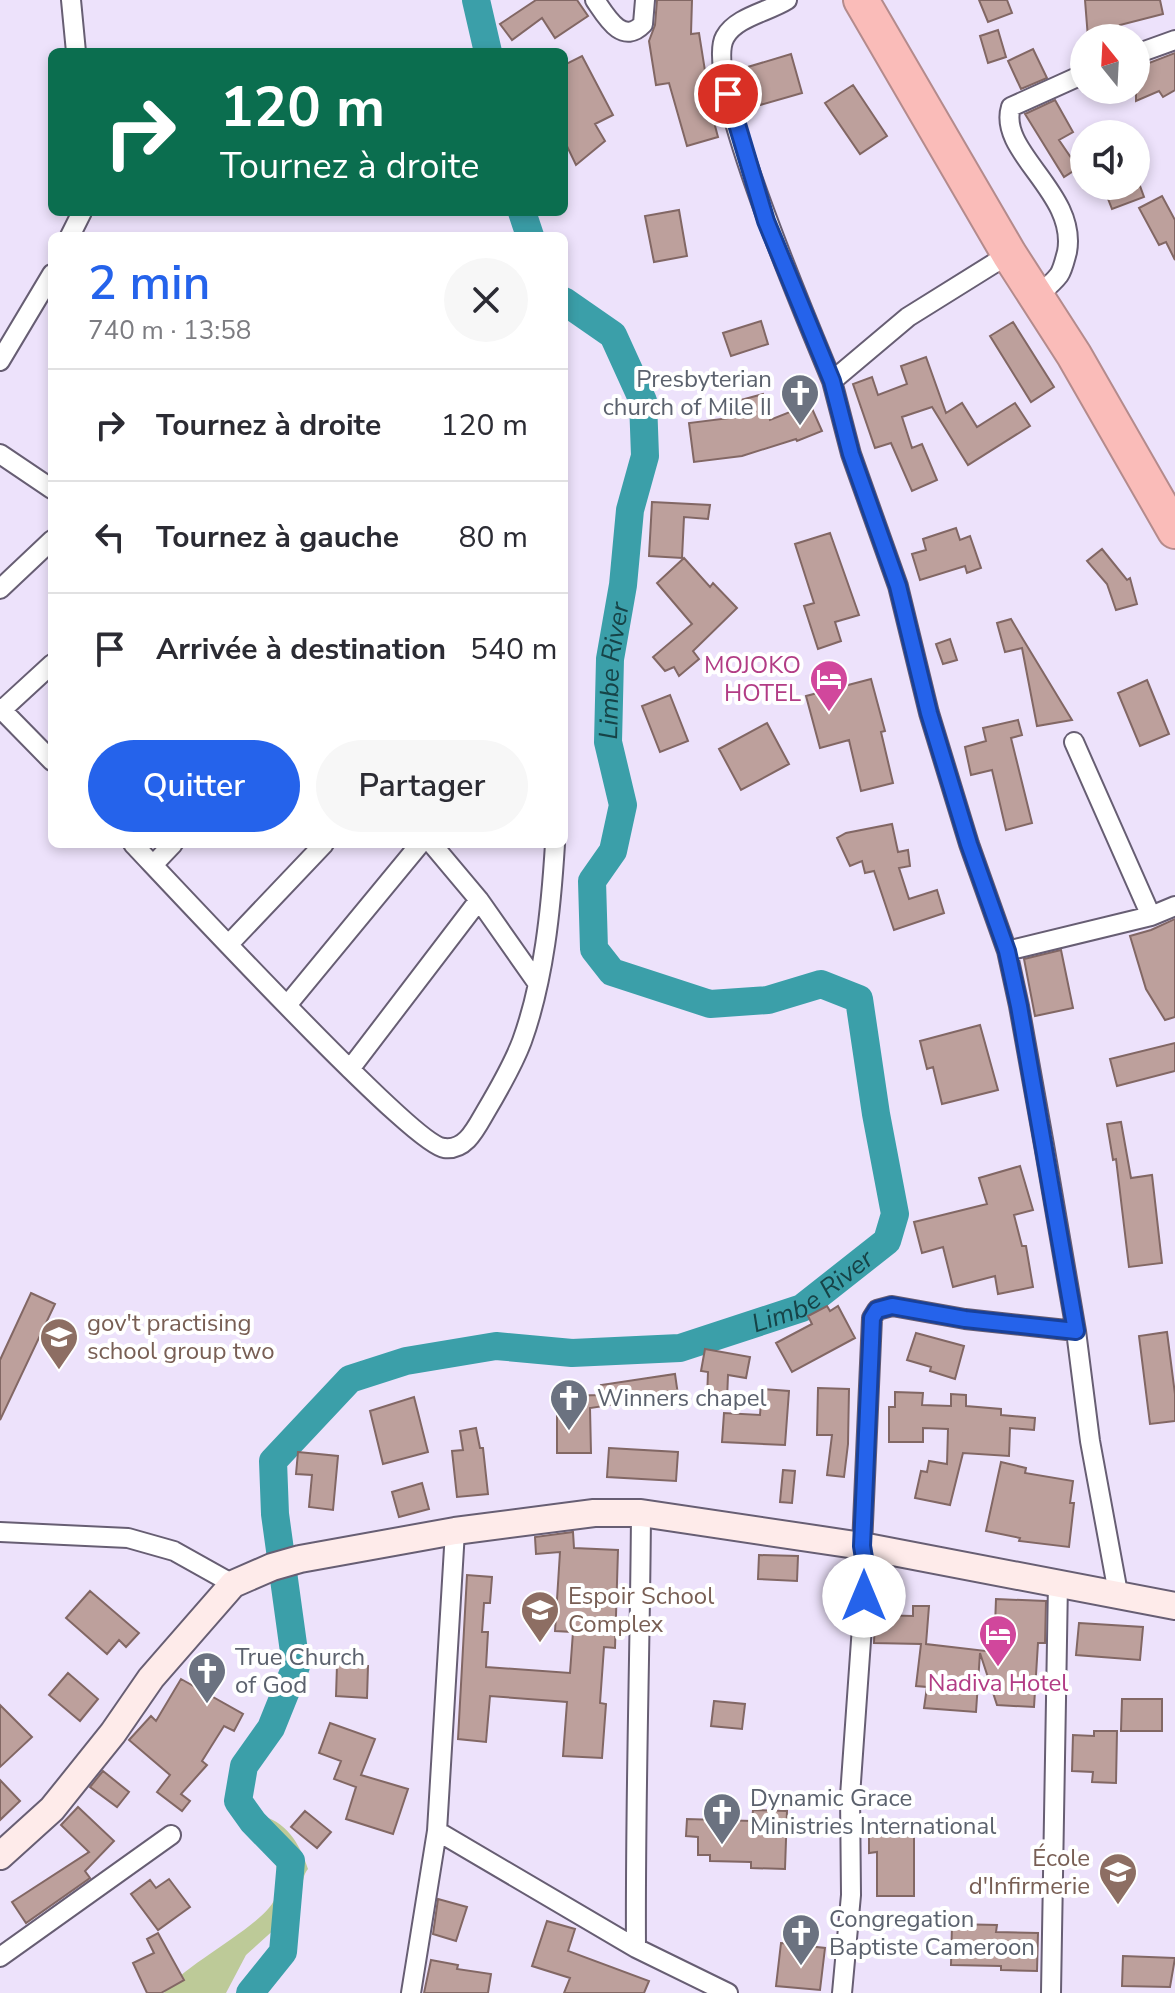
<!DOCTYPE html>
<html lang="fr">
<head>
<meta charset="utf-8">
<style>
	body { margin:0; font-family:"Nunito Sans",sans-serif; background:#f7f7f7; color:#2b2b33; height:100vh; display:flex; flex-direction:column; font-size:30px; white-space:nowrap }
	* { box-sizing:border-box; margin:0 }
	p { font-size:26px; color:#7c7c81 }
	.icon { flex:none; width:44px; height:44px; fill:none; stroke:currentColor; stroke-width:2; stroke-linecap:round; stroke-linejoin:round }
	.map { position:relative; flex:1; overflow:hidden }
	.sheet { position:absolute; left:48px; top:232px; width:520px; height:616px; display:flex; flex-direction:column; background:#fff; border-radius:12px; box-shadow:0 4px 12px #0003 }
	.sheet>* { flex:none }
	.guide { position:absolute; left:48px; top:48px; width:520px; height:168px; border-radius:12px; box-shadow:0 4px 12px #0003; background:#0b6e4f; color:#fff; overflow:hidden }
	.needle { width:52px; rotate:342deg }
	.buttons { position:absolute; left:1070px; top:24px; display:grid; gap:16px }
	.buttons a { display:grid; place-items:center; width:80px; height:80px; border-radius:50%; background:#fff; box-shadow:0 4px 12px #0003; font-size:40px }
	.pin { position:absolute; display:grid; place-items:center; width:68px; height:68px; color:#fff; margin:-34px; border:4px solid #fff; border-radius:50%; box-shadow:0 2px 8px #0007 }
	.me { position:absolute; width:88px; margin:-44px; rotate:0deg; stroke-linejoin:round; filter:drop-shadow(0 0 6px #0008) }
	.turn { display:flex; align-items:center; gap:28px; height:168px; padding:0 40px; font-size:36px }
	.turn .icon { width:104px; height:104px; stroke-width:2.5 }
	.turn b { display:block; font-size:56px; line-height:68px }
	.round { display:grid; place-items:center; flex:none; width:84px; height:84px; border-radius:42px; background:#f7f7f7 }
	.summary { display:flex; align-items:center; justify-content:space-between; height:136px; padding:0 40px }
	h1 { font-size:48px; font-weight:600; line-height:60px; color:#2563eb }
	.cta { display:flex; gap:16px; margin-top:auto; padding:16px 40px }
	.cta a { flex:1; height:92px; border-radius:48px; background:#2563eb; color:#fff; font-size:32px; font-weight:600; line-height:92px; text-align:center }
	.cta a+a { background:#f7f7f7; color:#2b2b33 }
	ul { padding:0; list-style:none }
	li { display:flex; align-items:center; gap:24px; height:112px; padding:0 40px; border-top:2px solid #e1e1e2 }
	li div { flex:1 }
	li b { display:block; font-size:30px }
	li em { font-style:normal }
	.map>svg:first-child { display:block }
	.green { fill:#bdca98 }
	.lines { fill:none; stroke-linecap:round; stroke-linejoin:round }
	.river { stroke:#3b9fa9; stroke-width:28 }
	.building { fill:#bda09c; stroke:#826764; stroke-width:2 }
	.street-casing { stroke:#675e73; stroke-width:22 }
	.secondary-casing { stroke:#675e73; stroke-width:30 }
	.highway-casing { stroke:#b48b8c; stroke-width:38 }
	.street { stroke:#fff; stroke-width:18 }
	.secondary { stroke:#feebea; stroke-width:26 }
	.highway { stroke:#fabcb9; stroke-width:34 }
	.route-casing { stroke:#184099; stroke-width:20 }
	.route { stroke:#2563eb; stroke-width:14 }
	.labels { text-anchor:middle; stroke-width:8; stroke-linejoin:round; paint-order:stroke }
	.worship-label { font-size:24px; fill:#5b616d; stroke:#fff; text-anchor:start }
	.hotel-label { font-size:24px; fill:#b23c85; stroke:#fff; text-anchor:end }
	.education-label { font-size:24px; fill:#785e54; stroke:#fff; text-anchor:start }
	.water-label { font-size:26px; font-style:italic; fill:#164347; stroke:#fff }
</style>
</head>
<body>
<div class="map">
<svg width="1175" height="1993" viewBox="0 0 1175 1993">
	<rect width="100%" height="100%" fill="#ede2fb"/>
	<path class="green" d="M258,1815C286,1820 300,1844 308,1869C299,1880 305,1895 298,1908L246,1955L226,1993H164C182,1964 271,1923 276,1895C278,1887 278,1873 276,1864C273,1846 254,1842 249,1826Z"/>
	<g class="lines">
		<g class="river">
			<path d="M476,0L488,52"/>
			<path d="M522,212L530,236"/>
			<path id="s1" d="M250,1993L283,1952L291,1861L253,1822L238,1801L244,1766L271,1728L296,1666L275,1514L273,1461L350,1379L406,1361L496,1346L572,1353L680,1348L802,1308L887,1241L895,1214L876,1114L859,999L821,984L768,1000L710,1004L612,972L594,949L592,881L613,851L623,805L608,742L610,659L623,585L630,510L645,456L643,401L613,335L564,301"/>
		</g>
	</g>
	<path class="building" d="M536,0H577L588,16L555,38L542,18L512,40L500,24Z
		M657,0H692L691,34L699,33L706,77H702L718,137L687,146L669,83L656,85L649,41L655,25Z
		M979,0H1007L1012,13L988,22Z
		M1085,0H1160L1163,14L1120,25L1121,38H1088Z
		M998,30L1006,57L988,63L980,36Z
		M1033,49L1047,78L1021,89L1008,61Z
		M1175,53V90L1163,97L1159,91L1136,101V68Z
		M791,54L802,93L753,107L741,69Z
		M582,56L613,115L595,124L605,141L576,165L564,140V65Z
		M853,85L887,136L860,154L825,103Z
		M1055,100L1073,132L1059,140L1078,168L1064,177L1025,114Z
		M1103,186H1140L1144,197L1112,209Z
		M1162,196L1175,220V260L1166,242L1159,245L1139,208Z
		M679,210L687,256L654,262L645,216Z
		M761,321L768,344L731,356L723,333Z
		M1013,322L1054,387L1031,402L990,336Z
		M926,357L946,413L962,403L977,427L1015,403L1030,426L968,465L932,407L902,417L912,448L922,444L937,480L912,491L891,443L875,448L853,384L872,377L878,395L907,384L901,366Z
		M763,394L770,420L810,404L822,431L797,441L796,439L742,456L694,462L689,423L746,416L741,400Z
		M652,502L710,505L708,519L684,517L682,558L649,556Z
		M956,528L960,540L970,536L981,568L967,573L965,566L920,580L912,554L926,550L923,539Z
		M830,533L859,615L835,622L841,641L818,649L804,606L814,603L795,544Z
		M1102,549L1127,580L1130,578L1137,604L1116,610L1107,584L1087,561Z
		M684,558L710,587L713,583L737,608L693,651L699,659L679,676L674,667L665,671L653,657L692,624L657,583Z
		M1011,619L1021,636L1072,720L1037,726L1022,648L1005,652L997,623Z
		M950,639L957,660L943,664L936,644Z
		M871,679L885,731L881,732L893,783L861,791L849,740L820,748L806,696Z
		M1147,680L1169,734L1140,746L1118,693Z
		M670,695L688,741L660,752L642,706Z
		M1018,720L1022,735L1011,738L1032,823L1006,830L992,770L971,775L965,747L986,741L983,728Z
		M767,723L789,764L741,790L719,749Z
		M892,824L898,852L908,850L910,866L899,868L909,899L937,890L944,913L894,930L874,871L865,873L862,861L850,866L837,838L846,833Z
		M1175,919V1017L1165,1020L1146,989L1130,936L1151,930Z
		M1061,950L1073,1008L1035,1016L1024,959Z
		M980,1025L998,1090L942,1104L933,1067L927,1069L920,1041Z
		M1175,1043V1071L1117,1086L1110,1059Z
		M1121,1122L1131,1178L1152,1175L1162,1263L1129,1267L1116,1159L1113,1160L1107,1124Z
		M1020,1166L1033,1210L1014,1215L1022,1246H1026L1033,1287L998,1294L995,1276L953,1287L943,1247L922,1253L914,1222L987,1204L979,1178Z
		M31,1293L55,1304L0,1420V1360Z
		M827,1306L830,1311L838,1306L855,1338L792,1372L776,1343L812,1324L808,1316Z
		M1167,1332L1175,1394V1421L1150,1424L1139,1336Z
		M916,1333L964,1346L955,1379L930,1371L931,1367L907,1360Z
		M705,1349L750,1357L746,1378L728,1375L727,1400L707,1399L708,1372L701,1371Z
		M675,1374L678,1395L590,1408L591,1453H557V1396L603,1395L601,1385Z
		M818,1388L849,1389L848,1444L844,1477L827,1475L832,1435H817Z
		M762,1389L789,1391L785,1445L722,1442L724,1413L760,1415Z
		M895,1392L923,1393L922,1405L951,1406V1394L966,1395V1406L1001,1409V1415L1035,1418L1034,1430L1010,1428L1009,1456L963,1453L950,1505L915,1498L921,1471L927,1472L929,1461L947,1464L948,1429L923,1428V1442H889V1407H895Z
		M414,1397L428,1452L383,1464L370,1411Z
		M476,1428L480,1448H483L488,1494L457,1497L452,1451L463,1450L460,1431Z
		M609,1448L678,1452L676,1481L607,1477Z
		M298,1452L338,1456L333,1510L309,1507L312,1475L296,1474Z
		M1001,1462L1026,1468L1025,1473L1073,1481L1070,1503H1074L1069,1547L1019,1541L1020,1538L986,1531Z
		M783,1470L795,1471L792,1503L780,1502Z
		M422,1483L429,1509L399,1517L392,1492Z
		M573,1532L574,1548L618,1550L615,1648L604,1647L600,1703L606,1704L602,1758L563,1756L567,1702L490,1696L486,1742L458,1739L467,1575L492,1577L490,1603H484L482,1632H488L486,1667L570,1673L573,1632L555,1631L560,1552L536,1554L535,1537Z
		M759,1555L798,1556L797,1581L758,1579Z
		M90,1591L139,1633L126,1647L119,1640L107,1654L66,1618Z
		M996,1599L1046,1601L1045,1643H1038L1034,1707L997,1705L980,1653L976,1712L924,1708L927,1687L916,1686L921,1644L874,1643L875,1615L913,1616V1606H929L926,1644L994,1652Z
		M1079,1623L1143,1627L1140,1660L1076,1655Z
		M337,1665L368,1666L367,1698L336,1696Z
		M68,1673L98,1699L80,1721L49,1695Z
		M181,1679L243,1714L234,1731L224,1726L202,1761L207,1765L181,1794L190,1801L182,1811L157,1792L170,1775L129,1740L151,1716L156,1721Z
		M1122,1699H1162V1731H1121Z
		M714,1701L745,1704L742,1729L711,1726Z
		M0,1705L32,1737L0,1767Z
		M330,1723L375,1739L361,1775L408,1789L393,1834L346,1819L356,1787L334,1779L341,1761L319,1753Z
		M1094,1731H1117L1116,1783L1092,1782L1093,1772L1072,1771L1073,1735L1094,1736Z
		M103,1771L129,1792L117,1807L90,1787Z
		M0,1780L20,1801L0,1820Z
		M78,1807L114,1841L85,1871L90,1878L26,1923L12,1902L89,1852L61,1825Z
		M753,1810L787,1811L785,1869L751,1868V1862L710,1861V1855H698V1837L686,1836L687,1819L752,1821Z
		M305,1811L331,1832L317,1848L291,1827Z
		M869,1836H914V1896H877V1852L869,1853Z
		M169,1879L190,1907L158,1930L131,1894L150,1880L156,1888Z
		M438,1899L467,1907L456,1941L433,1934Z
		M547,1921L575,1929L568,1951L649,1981L644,1993H564L570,1978L532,1966Z
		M952,1924L997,1925L996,1932L1038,1933L1037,1971L1001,1970V1966L951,1965Z
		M158,1933L184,1980L161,1993H147L133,1963L154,1953L147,1939Z
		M781,1943L825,1948L820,1990L776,1986Z
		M1123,1956L1175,1958L1170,1987L1122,1986Z
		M431,1960L458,1965L457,1969L491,1974L488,1993H424Z"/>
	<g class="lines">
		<g class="street-casing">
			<path id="street" d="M71,0L76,52
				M595,0C606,16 622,46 643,24L645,0
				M787,0C768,12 736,17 725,37C702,77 811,330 832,381
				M1136,54L1175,40
				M70,236L82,212
				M1009,254L908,317L832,381L851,454L898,586L929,713L969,844L1007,951L1019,1006L1044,1145L1076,1331L1090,1441L1118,1593
				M1036,297C1044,290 1053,283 1059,275C1063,269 1065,259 1067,252C1078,193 997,152 1011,107L1084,74
				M0,361L52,274
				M0,454L52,489
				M0,589L52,540
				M0,708L52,761
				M2,710L52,664
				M1074,742L1151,916
				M133,844C171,884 413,1145 444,1148C466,1151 476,1128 486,1111C499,1089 513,1065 522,1041C544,980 551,909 555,844
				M432,844L479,900L538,984
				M153,865L173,844
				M229,944L324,844
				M1007,951L1151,916L1175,906
				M288,1004L420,844
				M350,1069L479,900
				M641,1513C640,1658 635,1803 636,1948L728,1993
				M0,1532L128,1538L174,1551L233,1584
				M437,1831L636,1948
				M0,1957L171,1835
				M411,1993L437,1831L455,1531
				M842,1993L851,1895L850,1796L866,1570L862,1546L872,1318L877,1310L892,1306L965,1319L1076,1331
				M1051,1993L1058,1582"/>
		</g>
		<g class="secondary-casing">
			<path id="secondary" d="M0,1856L52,1809L113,1733L151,1678L233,1584L272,1567L300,1559L455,1531L594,1513H641L862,1546L1175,1606"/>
		</g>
		<g class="highway-casing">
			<path id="highway" d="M861,0L1009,254L1074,355L1175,531"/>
		</g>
		<use href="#street" class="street"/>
		<use href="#secondary" class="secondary"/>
		<use href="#highway" class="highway"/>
	</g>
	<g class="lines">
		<g class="route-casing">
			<path id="route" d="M728,94L766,221L832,381L851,454L898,586L929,713L969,844L1007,951L1019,1006L1076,1331L965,1319L892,1306L877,1310L872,1318L871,1343L862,1546L866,1570L864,1596"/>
		</g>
		<use href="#route" class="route"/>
	</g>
	<defs>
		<g id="church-pin" transform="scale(2)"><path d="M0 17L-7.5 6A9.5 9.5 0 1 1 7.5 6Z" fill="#6b7280" stroke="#fff"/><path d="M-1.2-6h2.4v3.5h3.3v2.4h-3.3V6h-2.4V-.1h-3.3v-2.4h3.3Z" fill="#fff"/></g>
		<g id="hotel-pin" transform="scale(2)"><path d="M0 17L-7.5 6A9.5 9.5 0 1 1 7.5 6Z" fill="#d1479c" stroke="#fff"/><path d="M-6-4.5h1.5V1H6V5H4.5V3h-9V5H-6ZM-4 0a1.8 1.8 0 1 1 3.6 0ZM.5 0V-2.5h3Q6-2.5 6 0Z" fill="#fff"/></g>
		<g id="school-pin" transform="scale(2)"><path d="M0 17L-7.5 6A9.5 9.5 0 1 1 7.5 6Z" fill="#8d6e63" stroke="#fff"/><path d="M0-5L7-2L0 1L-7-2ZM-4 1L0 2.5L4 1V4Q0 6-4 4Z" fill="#fff"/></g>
		<g id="university-pin" transform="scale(2)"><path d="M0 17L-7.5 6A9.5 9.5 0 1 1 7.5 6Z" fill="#8d6e63" stroke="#fff"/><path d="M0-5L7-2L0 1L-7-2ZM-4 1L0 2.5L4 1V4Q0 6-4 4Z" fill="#fff"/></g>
	</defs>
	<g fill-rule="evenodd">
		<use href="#church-pin" x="800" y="393"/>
		<use href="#hotel-pin" x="829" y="679"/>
		<use href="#school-pin" x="59" y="1337"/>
		<use href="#church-pin" x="569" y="1398"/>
		<use href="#school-pin" x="540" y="1610"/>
		<use href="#hotel-pin" x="998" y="1634"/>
		<use href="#church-pin" x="207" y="1671"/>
		<use href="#church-pin" x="722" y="1812"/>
		<use href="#university-pin" x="1118" y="1872"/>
		<use href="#church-pin" x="801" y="1933"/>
	</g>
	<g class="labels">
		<g class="worship-label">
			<text x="772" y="387" text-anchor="end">Presbyterian<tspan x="772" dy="28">church of Mile II</tspan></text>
			<text x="597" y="1406">Winners chapel</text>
			<text x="235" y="1665">True Church<tspan x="235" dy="28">of God</tspan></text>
			<text x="750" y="1806">Dynamic Grace<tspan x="750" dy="28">Ministries International</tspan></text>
			<text x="829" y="1927">Congregation<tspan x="829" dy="28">Baptiste Cameroon</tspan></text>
		</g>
		<g class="hotel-label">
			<text x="801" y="673">MOJOKO<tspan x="801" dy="28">HOTEL</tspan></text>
			<text x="998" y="1691" text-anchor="middle">Nadiva Hotel</text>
		</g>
		<g class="education-label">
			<text x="87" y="1331">gov't practising<tspan x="87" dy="28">school group two</tspan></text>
			<text x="568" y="1604">Espoir School<tspan x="568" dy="28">Complex</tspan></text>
			<text x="1090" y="1866" text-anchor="end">École<tspan x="1090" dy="28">d'Infirmerie</tspan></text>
		</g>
		<g class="water-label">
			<text dy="9" stroke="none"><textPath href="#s1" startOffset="2084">Limbe River</textPath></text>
			<text dy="9" stroke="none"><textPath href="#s1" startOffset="1172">Limbe River</textPath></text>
		</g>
	</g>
</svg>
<div class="buttons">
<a><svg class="needle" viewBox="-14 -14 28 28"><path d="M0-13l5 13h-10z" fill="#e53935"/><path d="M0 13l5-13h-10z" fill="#7c7c81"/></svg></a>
<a><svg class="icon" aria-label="sound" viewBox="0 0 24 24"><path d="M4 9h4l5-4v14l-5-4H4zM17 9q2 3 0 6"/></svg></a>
</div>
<div class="pin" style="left:728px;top:94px;background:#d93025"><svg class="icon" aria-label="arrive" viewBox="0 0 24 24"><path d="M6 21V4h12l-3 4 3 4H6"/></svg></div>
<svg class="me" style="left:864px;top:1596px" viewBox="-20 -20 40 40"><circle r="19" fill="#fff"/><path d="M0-13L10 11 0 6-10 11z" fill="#2563eb"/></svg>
<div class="guide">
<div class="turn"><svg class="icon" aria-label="right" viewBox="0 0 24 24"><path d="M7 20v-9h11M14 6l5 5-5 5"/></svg><div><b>120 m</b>Tournez à droite</div></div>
</div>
<section class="sheet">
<div class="summary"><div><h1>2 min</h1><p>740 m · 13:58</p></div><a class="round"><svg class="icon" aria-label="close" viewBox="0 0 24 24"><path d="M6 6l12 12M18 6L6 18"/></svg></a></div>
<ul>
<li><svg class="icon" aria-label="right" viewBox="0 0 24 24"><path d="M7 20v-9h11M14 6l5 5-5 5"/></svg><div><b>Tournez à droite</b></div><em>120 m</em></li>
<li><svg class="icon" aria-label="left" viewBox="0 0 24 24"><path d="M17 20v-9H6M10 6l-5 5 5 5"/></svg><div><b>Tournez à gauche</b></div><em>80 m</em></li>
<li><svg class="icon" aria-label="arrive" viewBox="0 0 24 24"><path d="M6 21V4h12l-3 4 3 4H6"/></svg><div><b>Arrivée à destination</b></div><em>540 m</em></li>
</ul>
<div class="cta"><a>Quitter</a><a>Partager</a></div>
</section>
</div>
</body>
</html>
